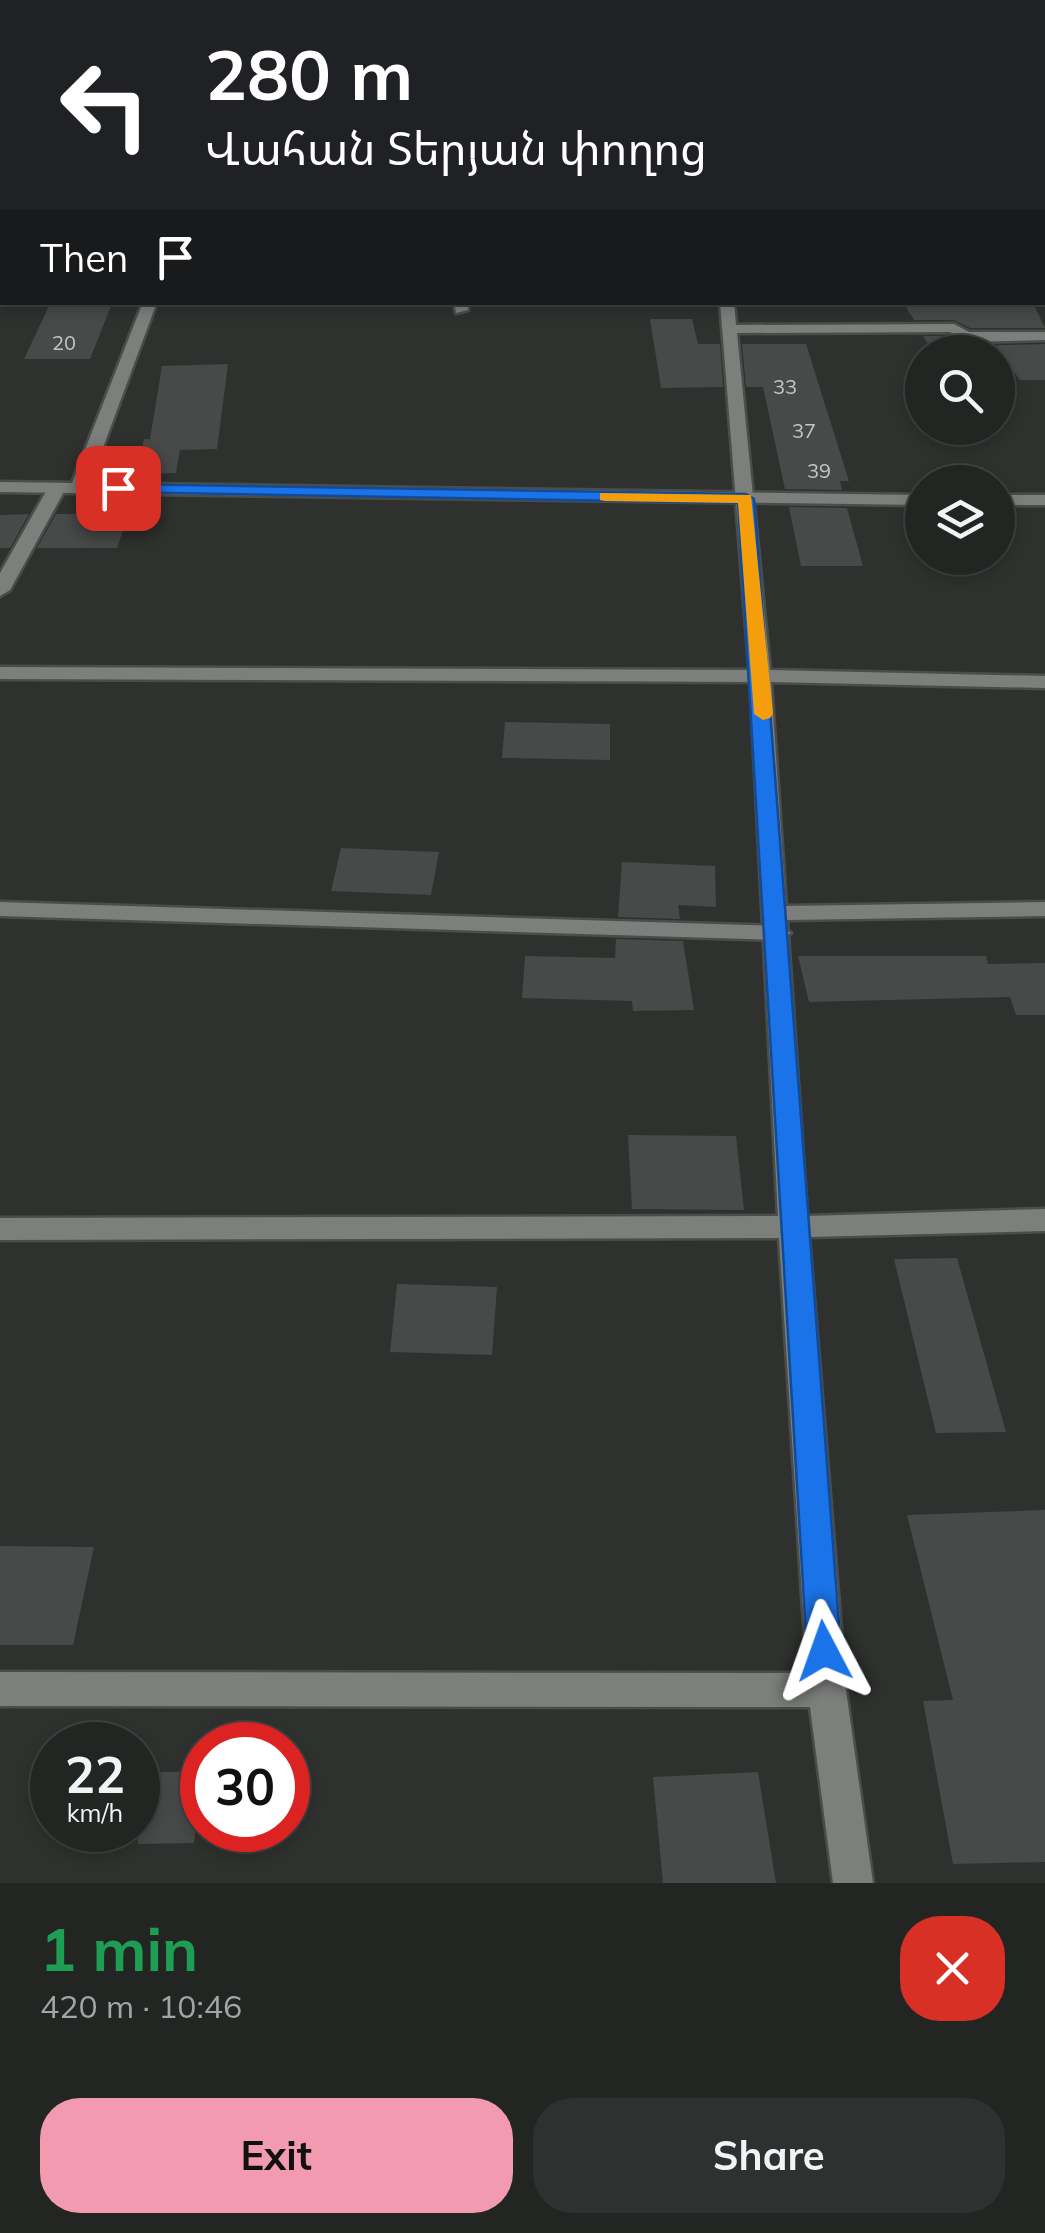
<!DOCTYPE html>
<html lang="en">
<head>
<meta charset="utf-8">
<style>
	body { margin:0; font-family:Mulish,"Noto Sans Armenian",sans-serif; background:#2f3130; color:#f1f3f6; height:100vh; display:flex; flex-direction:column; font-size:38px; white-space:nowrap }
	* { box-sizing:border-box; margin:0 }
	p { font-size:32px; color:#a3a5a6 }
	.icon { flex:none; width:55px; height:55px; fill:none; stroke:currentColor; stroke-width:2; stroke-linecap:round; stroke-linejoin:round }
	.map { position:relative; height:1883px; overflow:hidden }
	.side { display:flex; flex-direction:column; background:#232523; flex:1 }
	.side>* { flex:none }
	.banner { position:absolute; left:0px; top:0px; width:1045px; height:305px; box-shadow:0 5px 15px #0003,0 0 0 2px #404241; background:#202124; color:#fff; overflow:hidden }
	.fabs { position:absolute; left:905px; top:335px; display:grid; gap:20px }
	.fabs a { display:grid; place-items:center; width:110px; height:110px; border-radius:50%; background:#232523; box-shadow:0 5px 15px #0003,0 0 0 2px #404241; font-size:50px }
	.speed { position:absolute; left:30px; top:1722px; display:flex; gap:20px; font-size:50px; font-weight:700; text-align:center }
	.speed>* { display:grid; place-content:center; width:130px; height:130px; border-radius:50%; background:#232523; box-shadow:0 5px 15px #0003,0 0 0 2px #404241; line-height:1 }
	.speed small { font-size:25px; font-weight:400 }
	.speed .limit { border:15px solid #d22; background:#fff; color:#111 }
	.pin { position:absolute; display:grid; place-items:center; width:85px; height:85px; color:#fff; margin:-42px; border-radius:20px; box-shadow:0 5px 15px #0006 }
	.me { position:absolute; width:110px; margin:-55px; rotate:356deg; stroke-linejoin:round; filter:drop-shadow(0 0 8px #0008) }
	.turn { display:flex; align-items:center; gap:35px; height:210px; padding:0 40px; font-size:45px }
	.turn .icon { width:130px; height:130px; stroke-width:2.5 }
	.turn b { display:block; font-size:70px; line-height:85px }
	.then { display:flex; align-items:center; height:95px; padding:0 40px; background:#0003; gap:20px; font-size:38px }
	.round { display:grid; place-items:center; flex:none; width:105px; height:105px; border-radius:40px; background:#2f3130 }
	.head { display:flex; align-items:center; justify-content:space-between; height:170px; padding:0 40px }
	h1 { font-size:60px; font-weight:700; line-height:75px; color:#1e9e55 }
	.cta { display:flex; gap:20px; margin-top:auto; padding:20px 40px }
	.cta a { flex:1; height:115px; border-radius:40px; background:#f29ab0; color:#111; font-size:40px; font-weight:700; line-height:115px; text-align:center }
	.cta a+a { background:#2f3130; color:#f1f3f6 }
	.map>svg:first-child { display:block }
	.building { fill:#474a48 }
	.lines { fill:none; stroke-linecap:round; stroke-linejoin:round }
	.lane-casing { stroke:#4b4d4b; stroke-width:5 }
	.street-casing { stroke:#4b4d4b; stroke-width:5 }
	.secondary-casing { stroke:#4b4d4b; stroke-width:5 }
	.lane { fill:#7d7f7d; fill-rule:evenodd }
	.street { fill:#7d7f7d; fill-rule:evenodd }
	.secondary { fill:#7d7f7d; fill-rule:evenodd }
	.route { fill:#1a73e8; stroke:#114b97; stroke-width:2.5 }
	.slow { fill:#f59e0b }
	.labels { text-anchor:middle; stroke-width:8; stroke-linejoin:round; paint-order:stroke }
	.number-label { font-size:20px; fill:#c5c7c6 }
</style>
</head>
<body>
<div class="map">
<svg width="1045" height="1883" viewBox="0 0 1045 1883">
	<rect width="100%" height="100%" fill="#2f312f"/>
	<path class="building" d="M903,302H952L954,307H1035L1045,328H970L954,320H914Z
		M49,306H111L90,359H24Z
		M650,319H692L698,344H720L723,387L661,388Z
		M923,336H949L966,346L1045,344V380H1020L1015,373H998V352H934Z
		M742,344H806L849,481H840L842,490L785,489L763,387H746Z
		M228,364L217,449L180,450L176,473L136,474L144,439H150L162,366Z
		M789,507L847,508L863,566H801Z
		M29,514L10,548H0V515Z
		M56,514H129L117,548H37Z
		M505,722L610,724V760L502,758Z
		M341,848L439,852L431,895L331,891Z
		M622,862L715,866L716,907L678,905L680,919L618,917Z
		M616,939L683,941L694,1010L633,1011L632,1001L522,998L525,956L615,958Z
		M798,956H986L988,964L1045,963V1015H1016L1010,997L809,1002Z
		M628,1135L736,1136L744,1210L632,1209Z
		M957,1258L1006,1432L936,1433L894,1259Z
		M397,1284L497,1287L492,1355L390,1352Z
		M1045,1510V1862L953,1864L923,1701L953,1700L907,1515Z
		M0,1546L94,1547L73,1645H0Z
		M202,1771L194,1843L138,1844V1773Z
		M758,1772L776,1883H663L653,1777Z"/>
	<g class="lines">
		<g class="lane-casing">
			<path id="lane" d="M579,0H589V2H580Z
				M57,483L66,488L10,590L0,596V573L48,488Z
				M0,667L760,670L770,676L760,682L0,679Z
				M0,902L779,926L791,933L779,940L0,916Z"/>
		</g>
		<g class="street-casing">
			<path id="street" d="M695,0H705L706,2H697Z
				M0,5H2V11H0Z
				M1042,9H1045V15H1042Z
				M0,74H2V80H0Z
				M1042,156H1045V164H1042Z
				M143,302H157L88,488L73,492L70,488Z
				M454,302H468V310L456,313Z
				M720,302H734L736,325L954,324L969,332H1045V340L966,342L950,332L737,333L770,670L1045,676V688L771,682L786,906L1045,902V916L787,920L807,1216L1045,1209V1231L809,1237L846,1690L873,1883H833L810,1707L0,1706V1672L807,1673L779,1238L0,1240V1218L778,1216L750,676Z"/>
		</g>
		<g class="secondary-casing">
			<path id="secondary" d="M2,136V144L0,145V137Z
				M0,482L922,495V505L0,492Z
				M998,495H1045V505H998Z"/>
		</g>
		<use href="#lane" class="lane"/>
		<use href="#street" class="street"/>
		<use href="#secondary" class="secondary"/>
	</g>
	<path class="route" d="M118,484L746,494L754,499C786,883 810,1267 841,1651L836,1662L824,1666L812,1662L807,1651C783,1269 764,886 738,503L112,492L110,488Z"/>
	<path class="slow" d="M600,493L751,495L773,714L770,718L763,720L754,714L738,503L605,501L600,500Z"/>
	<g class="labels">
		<g class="number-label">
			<text x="64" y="350">20</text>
			<text x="785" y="394">33</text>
			<text x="804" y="438">37</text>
			<text x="819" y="478">39</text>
		</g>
	</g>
</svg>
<div class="fabs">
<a><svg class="icon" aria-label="search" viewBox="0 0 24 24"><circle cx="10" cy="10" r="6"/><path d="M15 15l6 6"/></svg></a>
<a><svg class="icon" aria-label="layers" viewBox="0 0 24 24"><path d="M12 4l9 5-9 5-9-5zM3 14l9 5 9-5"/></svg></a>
</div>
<div class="speed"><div>22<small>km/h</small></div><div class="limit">30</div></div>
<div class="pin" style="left:118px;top:488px;background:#d93025"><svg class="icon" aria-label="arrive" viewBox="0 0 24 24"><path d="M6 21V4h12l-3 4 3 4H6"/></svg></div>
<svg class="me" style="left:824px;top:1651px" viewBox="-20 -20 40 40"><path d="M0-17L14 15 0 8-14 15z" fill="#1a73e8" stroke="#fff" stroke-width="4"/></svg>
<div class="banner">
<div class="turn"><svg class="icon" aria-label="left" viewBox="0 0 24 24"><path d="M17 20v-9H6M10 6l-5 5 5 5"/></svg><div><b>280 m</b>Վահան Տերյան փողոց</div></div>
<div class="then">Then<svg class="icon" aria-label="arrive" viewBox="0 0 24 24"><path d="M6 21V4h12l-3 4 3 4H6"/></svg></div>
</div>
</div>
<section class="side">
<div class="head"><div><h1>1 min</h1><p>420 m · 10:46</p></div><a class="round" style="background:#d93025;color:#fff"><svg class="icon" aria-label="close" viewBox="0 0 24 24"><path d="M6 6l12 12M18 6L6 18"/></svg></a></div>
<div class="cta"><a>Exit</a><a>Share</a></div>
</section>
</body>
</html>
